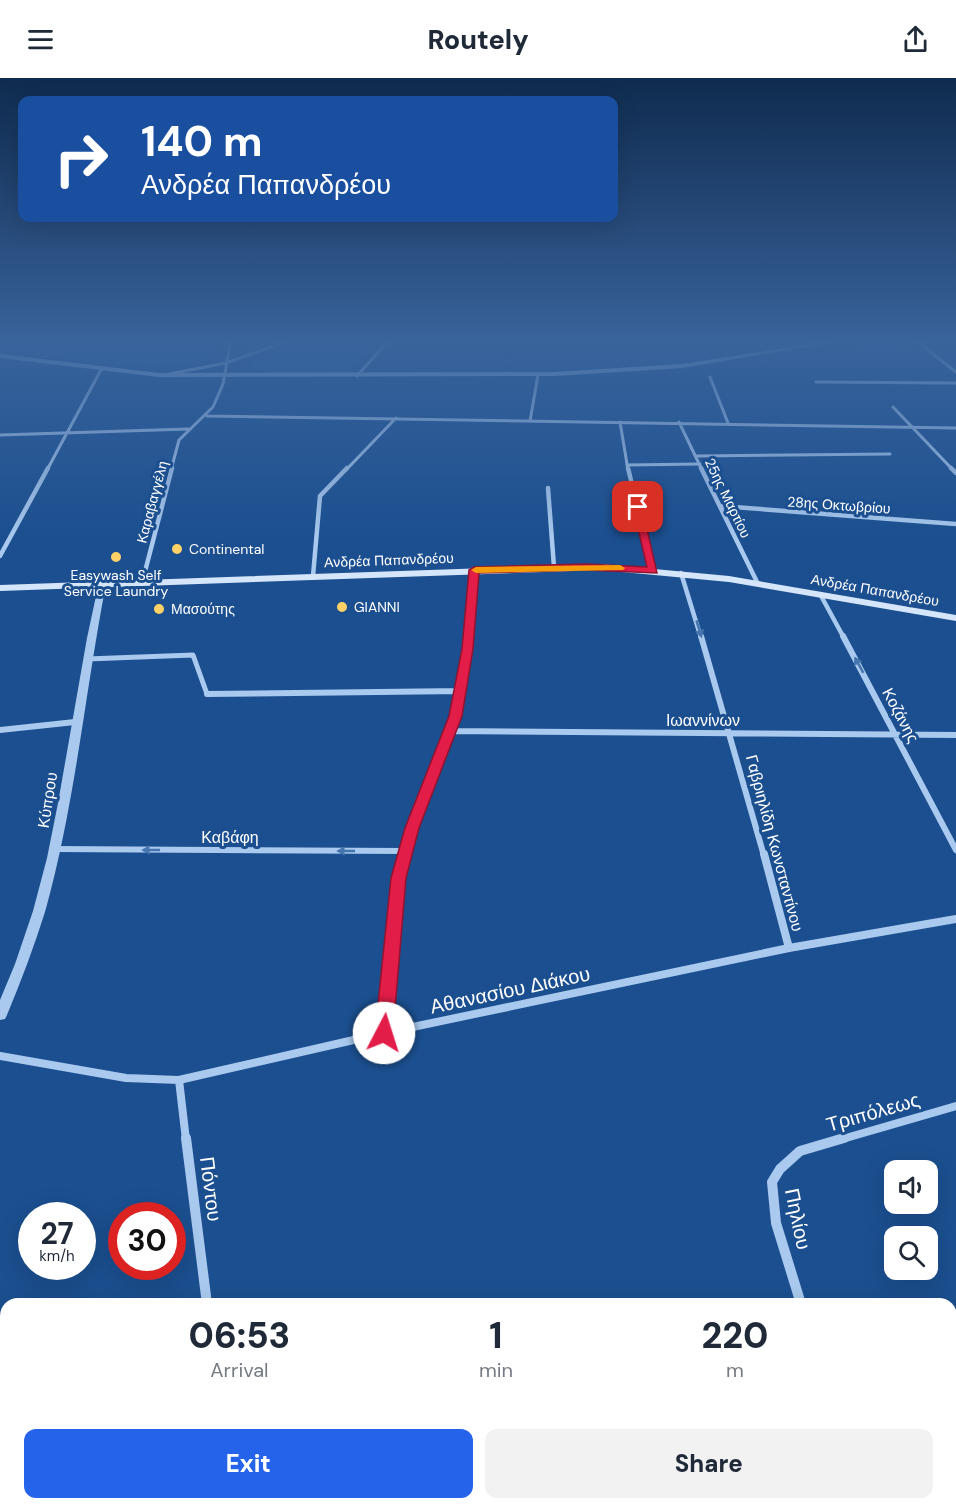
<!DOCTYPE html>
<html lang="en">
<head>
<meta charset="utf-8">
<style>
	body { margin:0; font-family:"DM Sans",sans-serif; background:#f2f2f3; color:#1f2937; height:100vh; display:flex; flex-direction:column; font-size:22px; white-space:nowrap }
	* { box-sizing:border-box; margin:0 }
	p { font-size:20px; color:#747a83 }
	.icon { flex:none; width:33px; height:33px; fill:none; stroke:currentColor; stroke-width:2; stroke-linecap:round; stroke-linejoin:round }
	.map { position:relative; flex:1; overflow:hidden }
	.drawer { position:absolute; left:0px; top:1220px; width:957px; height:212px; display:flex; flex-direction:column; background:#fff; border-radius:18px 18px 0 0; box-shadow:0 6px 24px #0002 }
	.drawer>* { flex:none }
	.guide { position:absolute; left:18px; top:18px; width:600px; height:126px; border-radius:12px; box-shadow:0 6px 24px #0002; background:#1a4fa0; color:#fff; overflow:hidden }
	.buttons { position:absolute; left:884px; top:1082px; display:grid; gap:12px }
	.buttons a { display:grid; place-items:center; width:54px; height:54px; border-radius:12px; background:#fff; box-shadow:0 6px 24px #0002; font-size:30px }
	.speed { position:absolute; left:18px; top:1124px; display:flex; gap:12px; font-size:30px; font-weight:700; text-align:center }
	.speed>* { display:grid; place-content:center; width:78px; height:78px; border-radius:50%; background:#fff; box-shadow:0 6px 24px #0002; line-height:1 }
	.speed small { font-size:15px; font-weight:400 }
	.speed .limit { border:9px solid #d22; background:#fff; color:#111 }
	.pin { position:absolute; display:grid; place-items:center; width:51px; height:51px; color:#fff; margin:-26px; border-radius:12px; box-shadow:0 3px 9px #0006 }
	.me { position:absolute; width:66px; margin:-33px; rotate:5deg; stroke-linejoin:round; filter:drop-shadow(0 0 4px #0008) }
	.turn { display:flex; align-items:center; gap:21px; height:126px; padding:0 24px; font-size:27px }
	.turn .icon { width:78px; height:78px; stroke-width:2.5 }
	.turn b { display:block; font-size:42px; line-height:51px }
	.eta { display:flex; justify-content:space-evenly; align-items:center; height:102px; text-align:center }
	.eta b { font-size:36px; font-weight:800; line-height:42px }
	.action { display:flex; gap:12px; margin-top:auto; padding:12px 24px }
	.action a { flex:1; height:69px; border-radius:12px; background:#2563eb; color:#fff; font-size:24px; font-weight:800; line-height:69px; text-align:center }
	.action a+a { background:#f2f2f3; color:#1f2937 }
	header { display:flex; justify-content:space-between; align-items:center; height:78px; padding:0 24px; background:#fff; font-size:27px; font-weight:800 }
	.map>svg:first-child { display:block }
	.green { fill:#2461a8 }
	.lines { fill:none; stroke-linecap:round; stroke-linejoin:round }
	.pedestrian-far1 { stroke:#a9c9ee; stroke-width:3 }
	.pedestrian { stroke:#a9c9ee; stroke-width:5 }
	.minor-far4 { stroke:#a9c9ee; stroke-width:3 }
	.minor-far3 { stroke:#a9c9ee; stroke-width:4.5 }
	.minor-far2 { stroke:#a9c9ee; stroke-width:6 }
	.minor-far1 { stroke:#a9c9ee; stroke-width:8 }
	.minor { stroke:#a9c9ee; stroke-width:10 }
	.tertiary { fill:#a9c9ee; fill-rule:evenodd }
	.secondary { fill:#d6e6fa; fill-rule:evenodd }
	.oneway { fill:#4674ac }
	.route { fill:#e11d48; stroke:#92132f; stroke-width:1.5 }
	.slow { fill:#f59e0b }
	.poi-dot { fill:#ffd166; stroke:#1b4f8f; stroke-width:2 }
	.labels { text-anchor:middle; stroke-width:6; stroke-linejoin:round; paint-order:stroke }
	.far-street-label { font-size:14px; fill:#fff; stroke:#1b4f8f }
	.far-poi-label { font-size:14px; fill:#fff; stroke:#1b4f8f; text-anchor:start }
	.street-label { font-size:16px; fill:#fff; stroke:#1b4f8f }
	.near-street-label { font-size:20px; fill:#fff; stroke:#1b4f8f }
</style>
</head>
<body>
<header><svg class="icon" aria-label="menu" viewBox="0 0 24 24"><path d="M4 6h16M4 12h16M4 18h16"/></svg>Routely<svg class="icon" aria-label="share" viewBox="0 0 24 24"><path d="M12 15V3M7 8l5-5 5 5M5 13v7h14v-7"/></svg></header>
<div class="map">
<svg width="956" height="1430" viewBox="0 0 956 1430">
	<rect width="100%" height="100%" fill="#1b4f8f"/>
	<path class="green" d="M0,262H218L208,283C150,298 61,280 0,273Z
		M299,262H382L350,294L270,295L251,289L255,282Z
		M881,262L909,267L916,272L863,274L852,267Z"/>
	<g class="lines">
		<path class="pedestrian-far1" d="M226,285L291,262
			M710,299L728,345
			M696,378L890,376
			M627,387L700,386"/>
		<path class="pedestrian" d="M87,581L193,577L207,616"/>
		<path class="minor-far4" d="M915,262L956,294
			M169,296L226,285
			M357,298L389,262
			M816,304L956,305
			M893,329L953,392
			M207,338L956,350
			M530,343L538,297
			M620,344L628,392
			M679,344L702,392
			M0,357L188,351
			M47,392L102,290
			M171,392L179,362L213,329L223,306L231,262
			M346,392L396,340"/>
		<path class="minor-far3" d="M628,390L653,493
			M701,390L758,506
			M951,390L956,395
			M548,410L554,489
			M720,428L956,446
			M0,478L48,390
			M681,495L701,560
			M313,498L320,418L347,390
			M142,505L172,390
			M820,516L844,560
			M468,560L474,492"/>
		<path class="minor-far2" d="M701,558L764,778
			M843,558L956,772
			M207,616L461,613
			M0,652L75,644
			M450,653L956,657
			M54,771L405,773
			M405,778L412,750L455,638L468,558"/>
		<path class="minor-far1" d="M764,776L789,870
			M384,955L399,800L405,776
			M0,978L126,1000L179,1002L384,955L789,870L956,841
			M179,1002L186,1062
			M839,1062L956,1028"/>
		<path class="minor" d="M186,1060L207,1226
			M801,1226L776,1145L772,1104L780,1091L800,1073L844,1060
			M951,1363L956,1368
			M232,1425L233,1430
			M733,1430L737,1425"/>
		<path class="tertiary" d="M836,262H847L682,290L554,298L159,299L0,280V276L159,295L554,294L682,286Z
			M99,504H102L106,506C85,615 75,727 45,834C34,869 21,903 7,937L5,941L0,942V922L15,886L33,833L47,780L58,725L87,560Z"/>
		<path class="secondary" d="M601,486L729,498L956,537V543L729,504L601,492L0,513V507Z"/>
	</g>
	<defs><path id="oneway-solid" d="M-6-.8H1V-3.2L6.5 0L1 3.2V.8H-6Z" transform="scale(1.5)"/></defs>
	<g class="oneway">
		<use href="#oneway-solid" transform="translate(699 551) rotate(73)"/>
		<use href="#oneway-solid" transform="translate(859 587) rotate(-119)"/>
		<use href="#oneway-solid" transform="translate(151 772) rotate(-180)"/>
		<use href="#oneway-solid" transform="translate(346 773) rotate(-180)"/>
	</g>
	<linearGradient id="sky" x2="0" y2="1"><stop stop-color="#0f2b4f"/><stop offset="0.57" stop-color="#39639b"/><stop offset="1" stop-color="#39639b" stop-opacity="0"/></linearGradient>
	<rect width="956" height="462" fill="url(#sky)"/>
	<path class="route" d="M638,426L642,429L657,495L586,492L479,495L473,571L462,638L419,750L406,800L393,955L390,960H378L375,955L391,800L405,750L449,638L462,571L469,492L474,489L586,486L647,489L633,429Z"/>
	<path class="slow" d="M620,487L625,490L623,492L476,495L471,492L476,489Z"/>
	<g class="poi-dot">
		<circle cx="177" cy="471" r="6"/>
		<circle cx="116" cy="479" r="6"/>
		<circle cx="342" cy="529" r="6"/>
		<circle cx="159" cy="531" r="6"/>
	</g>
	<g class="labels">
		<g class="far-street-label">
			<text transform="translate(728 420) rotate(64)" y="5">25ης Μαρτίου</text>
			<text transform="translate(152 424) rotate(-75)" y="5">Καραβαγγέλη</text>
			<text transform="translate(839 427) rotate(4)" y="5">28ης Οκτωβρίου</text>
			<text transform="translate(389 482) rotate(-2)" y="5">Ανδρέα Παπανδρέου</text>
			<text transform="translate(875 512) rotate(10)" y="5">Ανδρέα Παπανδρέου</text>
		</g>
		<g class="far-poi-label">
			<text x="189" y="476">Continental</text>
			<text x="116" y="502" text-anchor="middle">Easywash Self<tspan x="116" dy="16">Service Laundry</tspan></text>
			<text x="354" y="534">GIANNI</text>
			<text x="171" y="536">Μασούτης</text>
		</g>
		<g class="street-label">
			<text transform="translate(901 637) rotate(62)" y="6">Κοζάνης</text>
			<text x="703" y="648">Ιωαννίνων</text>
			<text transform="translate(47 722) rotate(-81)" y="6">Κύπρου</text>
			<text x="230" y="765">Καβάφη</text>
			<text transform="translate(775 765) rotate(75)" y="6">Γαβριηλίδη Κωνσταντίνου</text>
		</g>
		<g class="near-street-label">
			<text transform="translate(510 912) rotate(-12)" y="7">Αθανασίου Διάκου</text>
			<text transform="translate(873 1034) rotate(-16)" y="7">Τριπόλεως</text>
			<text transform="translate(211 1111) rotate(83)" y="7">Πόντου</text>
			<text transform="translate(798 1141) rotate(78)" y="7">Πηλίου</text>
		</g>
	</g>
</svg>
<div class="buttons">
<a><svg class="icon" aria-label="sound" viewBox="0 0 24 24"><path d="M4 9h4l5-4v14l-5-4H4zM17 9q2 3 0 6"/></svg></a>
<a><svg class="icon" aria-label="search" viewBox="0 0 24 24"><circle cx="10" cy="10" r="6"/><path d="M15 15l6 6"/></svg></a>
</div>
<div class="speed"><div>27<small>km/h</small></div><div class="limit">30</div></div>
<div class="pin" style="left:638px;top:429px;background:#d93025"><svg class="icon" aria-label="arrive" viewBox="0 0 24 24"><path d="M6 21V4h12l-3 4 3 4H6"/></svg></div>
<svg class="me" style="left:384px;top:955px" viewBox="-20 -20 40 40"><circle r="19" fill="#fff"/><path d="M0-13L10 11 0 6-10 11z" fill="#e11d48"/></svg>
<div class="guide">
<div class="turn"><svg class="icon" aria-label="right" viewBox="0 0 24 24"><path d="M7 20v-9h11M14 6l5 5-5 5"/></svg><div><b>140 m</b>Ανδρέα Παπανδρέου</div></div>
</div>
<section class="drawer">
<div class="eta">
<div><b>06:53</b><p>Arrival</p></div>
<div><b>1</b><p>min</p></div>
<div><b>220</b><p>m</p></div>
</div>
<div class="action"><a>Exit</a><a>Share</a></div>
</section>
</div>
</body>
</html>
